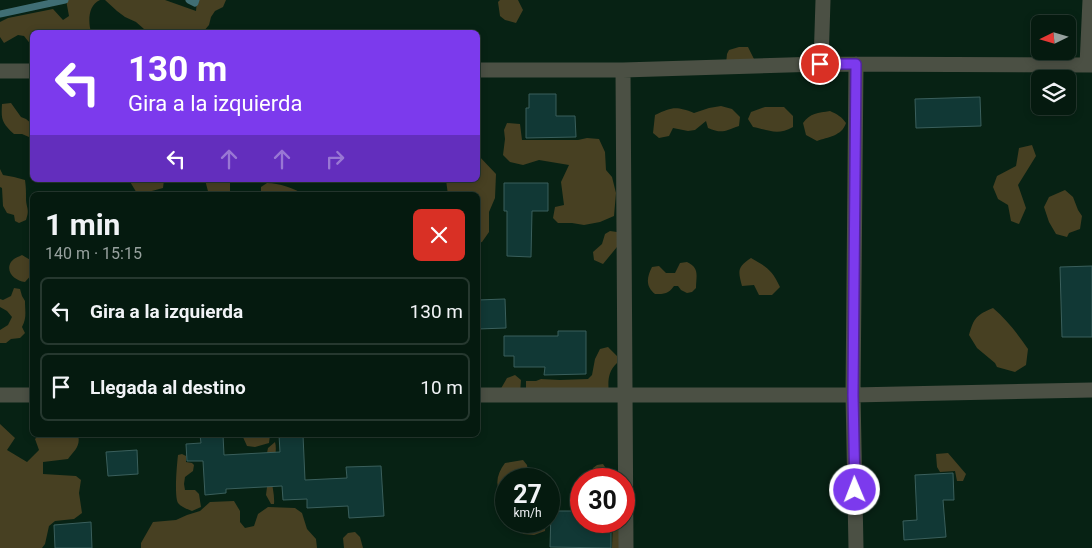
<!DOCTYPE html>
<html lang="es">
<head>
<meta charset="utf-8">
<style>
	body { margin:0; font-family:Roboto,sans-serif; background:#13271d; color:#f1f3f6; height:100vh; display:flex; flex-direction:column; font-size:19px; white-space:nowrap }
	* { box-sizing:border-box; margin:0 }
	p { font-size:16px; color:#97a19e }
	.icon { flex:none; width:28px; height:28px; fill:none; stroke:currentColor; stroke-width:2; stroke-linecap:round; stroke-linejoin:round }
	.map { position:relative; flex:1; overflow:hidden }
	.drawer { position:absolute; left:30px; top:192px; width:450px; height:245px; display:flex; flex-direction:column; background:#051a0f; border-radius:8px; box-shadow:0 2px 8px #0003,0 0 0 1px #26382f }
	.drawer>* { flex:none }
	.guide { position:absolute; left:30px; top:30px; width:450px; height:152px; border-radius:8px; box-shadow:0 2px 8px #0003,0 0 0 1px #26382f; background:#7c3aed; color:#fff; overflow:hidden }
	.needle { width:32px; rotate:265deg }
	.buttons { position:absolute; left:1031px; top:15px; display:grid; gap:10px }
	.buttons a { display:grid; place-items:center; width:45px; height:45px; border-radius:8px; background:#051a0f; box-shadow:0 2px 8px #0003,0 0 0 1px #26382f; font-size:25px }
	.speed { position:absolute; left:495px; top:468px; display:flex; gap:10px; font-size:25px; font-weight:700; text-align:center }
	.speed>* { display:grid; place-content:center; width:65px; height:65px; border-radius:50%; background:#051a0f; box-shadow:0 2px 8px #0003,0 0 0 1px #26382f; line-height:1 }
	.speed small { font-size:12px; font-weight:400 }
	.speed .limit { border:8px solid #d22; background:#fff; color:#111 }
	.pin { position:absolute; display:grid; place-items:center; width:42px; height:42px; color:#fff; margin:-21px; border:2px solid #fff; border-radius:50%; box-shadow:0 1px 5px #0007 }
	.me { position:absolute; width:55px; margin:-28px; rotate:359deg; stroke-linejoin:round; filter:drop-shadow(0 0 4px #0008) }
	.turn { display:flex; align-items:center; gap:18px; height:105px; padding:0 15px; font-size:22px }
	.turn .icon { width:65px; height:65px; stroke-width:2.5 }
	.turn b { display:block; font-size:35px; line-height:42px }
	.lanes { display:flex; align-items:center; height:48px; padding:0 15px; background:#0003; justify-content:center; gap:25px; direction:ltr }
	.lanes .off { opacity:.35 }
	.round { display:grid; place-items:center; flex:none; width:52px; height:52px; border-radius:8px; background:#13271d }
	.head { display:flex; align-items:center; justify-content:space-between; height:85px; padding:0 15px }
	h1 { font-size:30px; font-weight:700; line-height:38px }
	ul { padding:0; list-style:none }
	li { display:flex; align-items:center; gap:15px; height:68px; margin:0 10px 8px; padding:0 5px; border:2px solid #26382f; border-radius:8px }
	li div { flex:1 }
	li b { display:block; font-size:19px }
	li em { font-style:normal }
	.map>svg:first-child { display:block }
	.green { fill:#474022 }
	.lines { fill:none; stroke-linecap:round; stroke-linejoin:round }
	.stream { stroke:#406e74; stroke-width:7 }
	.building { fill:#113835; stroke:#3a5f5c }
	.minor { stroke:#4b5044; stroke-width:15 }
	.route-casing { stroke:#51269a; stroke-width:12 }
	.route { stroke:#7c3aed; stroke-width:9 }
</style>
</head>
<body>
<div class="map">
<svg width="1092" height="548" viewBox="0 0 1092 548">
	<rect width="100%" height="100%" fill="#072214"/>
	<path class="green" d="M66,0H100C88,5 88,22 91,32H32V46L24,36L18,35L4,43L0,37V22L8,18L53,9L63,20L69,16Z
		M105,0H165L196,11L197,0H226L223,7L215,11L211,17L209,25L203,32H154L144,29L136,22L125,17L117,11Z
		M500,0H518L523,10L516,23L505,20L500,16L498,2Z
		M739,47H748L754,59L726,64L727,54L729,50Z
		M11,103L21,117L26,119L32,124V135L29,137L22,134H14C2,123 1,120 2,104Z
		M721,106L732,109L740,117L739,126C725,131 722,134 708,128L706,121L695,130L688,131L673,128L669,136L659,138L653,133L655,115C672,107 676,106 694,113L709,108Z
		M765,107H784L793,116V127C777,136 769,130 753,127L748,119L751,112Z
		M830,111C837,114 842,117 846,123C842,136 828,137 817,141L806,135L803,123C810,113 818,113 830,111Z
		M507,123L520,124L522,140H578L587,138L599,139L605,152L606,170L612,177L616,193L614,216L600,222L584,225L572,223H558L553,218L555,207L564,205L561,182L569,165L539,160L523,165L510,162L503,155L505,139L504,130Z
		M1032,145L1036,156L1018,185L1026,208L1019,224L1011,221L1008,205L998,199L993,187L997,176L1016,166L1019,148Z
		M478,155L496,174L495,198L489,212V232L482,242L478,243V195H448L446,180H478Z
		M0,169L3,175L14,177L25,180C26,187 26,192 26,198C26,208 30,208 26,220L19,223L15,221L14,215L7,213L3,206L2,188L0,187Z
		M129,180H164L163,188L148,192V195H138Z
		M205,180H253L242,183L230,181V195H209Z
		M267,183C279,183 294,188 305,195H261V187Z
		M1065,190L1073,197L1078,210L1082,216L1080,229L1069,233L1067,237L1056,234L1049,222L1044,207L1049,197Z
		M610,231L617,232V247L603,264L594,260L593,252L602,244L605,234Z
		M22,255L32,261C34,272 32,275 25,282C15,281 5,272 11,262C14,258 18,257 22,255Z
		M751,258C767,267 772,270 780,287L772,295H759L754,285L742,286C738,271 737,267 751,258Z
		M687,262C700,268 696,276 696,288L692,292L687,293L681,290L678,286H674C668,294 665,294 655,294C645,286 647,277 652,267L659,266L666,273H675L680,263Z
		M14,288L20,289L22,296L25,301C25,311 27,318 22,327L25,333L20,338L11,339L6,343H0V330L8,325L12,317L7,311L0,307V299L3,300L11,296Z
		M993,308C1007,320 1017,333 1028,349L1026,365L1015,372L997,367L995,363L977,348L969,335C974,318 976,315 993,308Z
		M608,347L617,356V363C607,372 608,383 609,396C581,409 554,398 526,392V381H536L541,379L560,380L588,379L592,375L595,359L600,349Z
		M515,375L521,380L520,394L499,392L507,378Z
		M0,424L15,438L7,450L27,462L39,450L35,439L39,435H78C81,446 74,451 68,459L43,462V474L76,476L81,480L79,493L82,513L74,519L55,521L49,526L45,544L42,548H0Z
		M242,435H270L269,443L255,447L247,446Z
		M275,442C278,453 272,463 272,475C271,485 275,494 274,504H271L266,495L267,487L265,463L268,448Z
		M948,453L966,474L963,481H957L955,471L940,472L937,467L936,454Z
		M182,454L186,456V462L192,463L194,465L193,471L185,477L184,484L185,490H195L199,494L201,507L192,511C187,509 181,507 178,503C174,496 177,464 178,455Z
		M523,460L527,465L529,479H506V498L504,499C494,487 496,475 505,463Z
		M603,464L611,476L614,479H593V468L597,465Z
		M234,501L240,511V522L245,528L254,526L258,514L268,507L295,508L302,513L307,529L316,539L317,548H141V543L153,522L176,520L187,515L200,511L210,502Z
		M521,521H546L545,531L534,535L523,534L519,526Z
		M613,521C623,521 627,522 633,530L631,548H612Z
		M355,532L360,537L363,548H344L343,538L348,533Z"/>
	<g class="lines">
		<path class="stream" d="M189,0L195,3L196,0
			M0,14L65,0"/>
	</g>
	<path class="building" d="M529,94H556V116H575L576,137L526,138V108H529Z
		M980,97L981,126L916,128L915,99Z
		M504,183H548V211H532L531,257L507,256V211H504Z
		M1092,266V337H1062L1060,267Z
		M504,299H505L506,328L478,329V300Z
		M558,331H586V374L544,375L545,367H514V356H504V336H558Z
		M200,435H223L224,455L280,452L279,435H303L305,480L347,478L346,467L381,466L384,516L349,518L348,506L307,508V499L283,500L282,486L226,489V493L205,495L203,461H187L186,444L201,443Z
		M137,450L138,474L108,476L106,452Z
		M953,473L954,500H943L946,537L904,540L903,521L917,520L915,475Z
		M551,511H581V521H611V548L550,547Z
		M91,522L92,548H55L54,525Z"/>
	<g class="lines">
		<path class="minor" d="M821,64L823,0
			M856,64L853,395L856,548
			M1087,65L1090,0
			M478,70H623L821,64L1092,65
			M623,70L626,548
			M0,71H32
			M0,395H32
			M478,395H853L1092,390"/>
	</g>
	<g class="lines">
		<g class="route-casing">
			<path id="route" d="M820,64H856L853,395L855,490"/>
		</g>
		<use href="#route" class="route"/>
	</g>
</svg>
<div class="buttons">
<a><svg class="needle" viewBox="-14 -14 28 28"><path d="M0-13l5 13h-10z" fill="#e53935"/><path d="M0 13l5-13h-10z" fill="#97a19e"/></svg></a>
<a><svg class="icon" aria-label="layers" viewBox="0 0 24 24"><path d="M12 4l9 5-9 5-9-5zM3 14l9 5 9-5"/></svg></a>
</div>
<div class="speed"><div>27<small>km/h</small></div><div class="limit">30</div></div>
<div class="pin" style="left:820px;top:64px;background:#d93025"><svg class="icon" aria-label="arrive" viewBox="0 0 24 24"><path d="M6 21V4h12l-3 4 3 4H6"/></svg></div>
<svg class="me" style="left:855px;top:490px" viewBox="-20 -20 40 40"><circle r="17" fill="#7c3aed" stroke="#fff" stroke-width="3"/><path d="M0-11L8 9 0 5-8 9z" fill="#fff"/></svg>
<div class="guide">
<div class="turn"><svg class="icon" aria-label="left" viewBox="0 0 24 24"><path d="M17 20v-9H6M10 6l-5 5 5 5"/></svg><div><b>130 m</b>Gira a la izquierda</div></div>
<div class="lanes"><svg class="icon" aria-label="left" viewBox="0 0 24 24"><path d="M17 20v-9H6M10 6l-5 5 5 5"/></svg><svg class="icon off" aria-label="ahead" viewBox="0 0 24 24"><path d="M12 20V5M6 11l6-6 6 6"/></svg><svg class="icon off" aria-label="ahead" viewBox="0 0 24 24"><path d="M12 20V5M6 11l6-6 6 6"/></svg><svg class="icon off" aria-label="right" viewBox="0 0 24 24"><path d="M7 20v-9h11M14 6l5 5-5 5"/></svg></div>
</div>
<section class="drawer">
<div class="head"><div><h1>1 min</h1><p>140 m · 15:15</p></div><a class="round" style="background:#d93025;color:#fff"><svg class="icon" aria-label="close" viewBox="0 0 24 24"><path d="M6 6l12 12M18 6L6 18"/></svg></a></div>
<ul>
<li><svg class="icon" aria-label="left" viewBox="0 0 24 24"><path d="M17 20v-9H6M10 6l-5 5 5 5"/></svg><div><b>Gira a la izquierda</b></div><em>130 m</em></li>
<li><svg class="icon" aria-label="arrive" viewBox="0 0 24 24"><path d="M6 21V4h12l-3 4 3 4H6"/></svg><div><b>Llegada al destino</b></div><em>10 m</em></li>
</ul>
</section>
</div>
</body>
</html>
